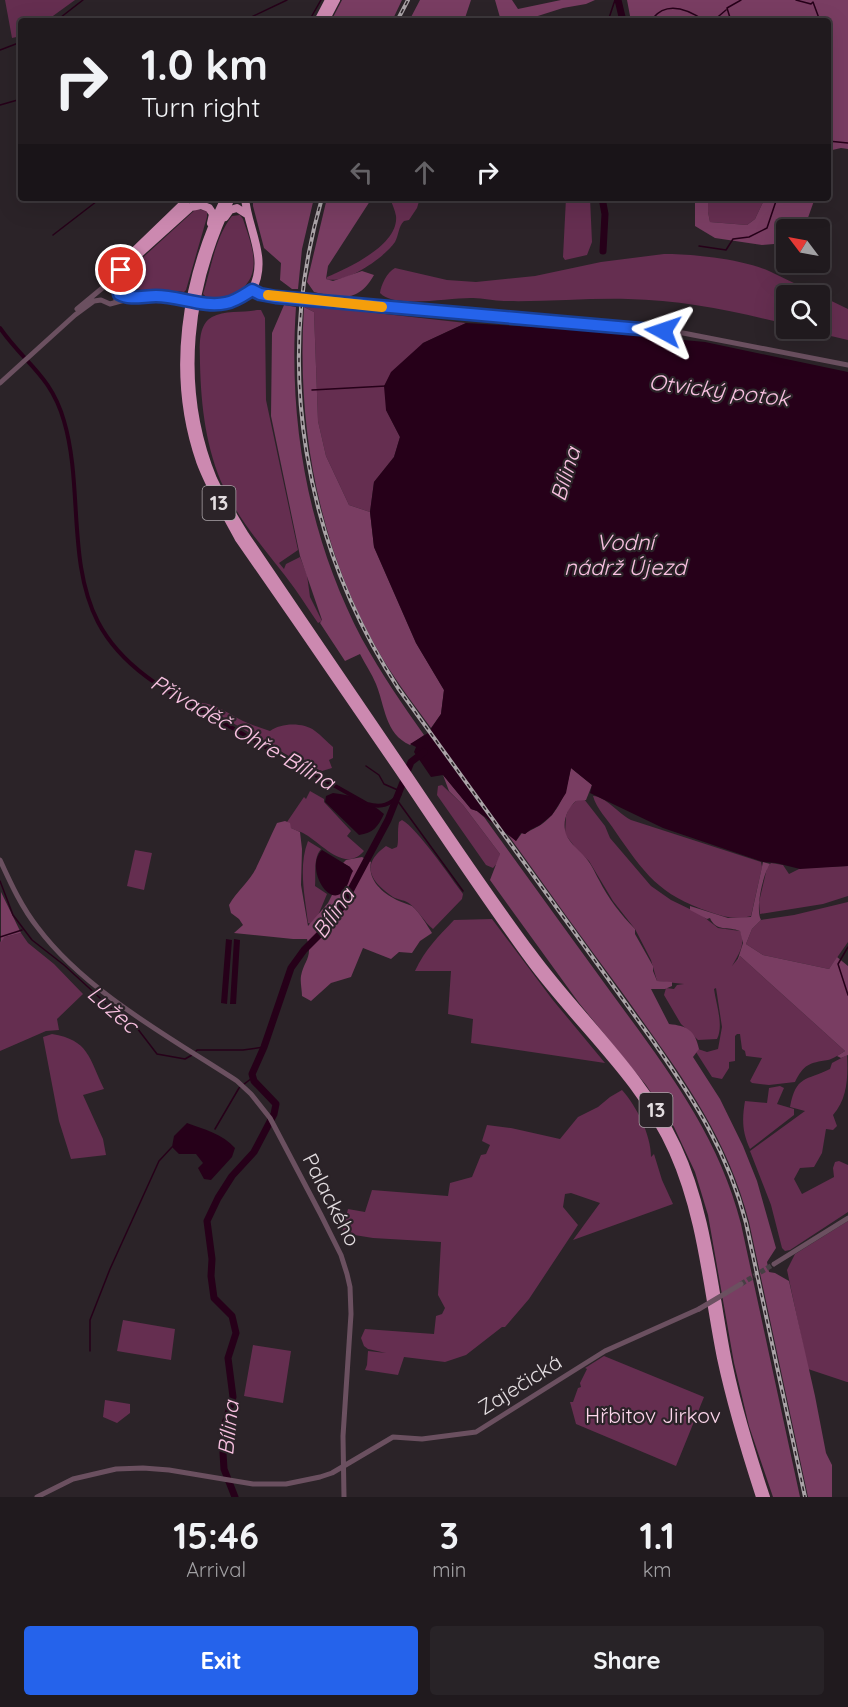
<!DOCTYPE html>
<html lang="en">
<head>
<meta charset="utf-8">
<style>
	body { margin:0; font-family:Quicksand,sans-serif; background:#282327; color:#f1f3f6; height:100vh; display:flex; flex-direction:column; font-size:22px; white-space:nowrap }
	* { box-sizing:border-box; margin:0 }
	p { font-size:20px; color:#a2a1a4 }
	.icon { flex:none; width:33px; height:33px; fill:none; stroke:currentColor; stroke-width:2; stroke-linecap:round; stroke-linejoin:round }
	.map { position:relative; height:1497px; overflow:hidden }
	.side { display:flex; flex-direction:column; background:#201a1e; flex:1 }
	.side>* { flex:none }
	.hud { position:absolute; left:18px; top:18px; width:813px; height:183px; border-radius:6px; box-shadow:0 6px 24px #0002,0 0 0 2px #3d383c; background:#201a1e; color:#f1f3f6; overflow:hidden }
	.needle { width:39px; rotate:302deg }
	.fabs { position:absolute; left:776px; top:219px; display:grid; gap:12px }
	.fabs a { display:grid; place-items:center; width:54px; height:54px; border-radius:6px; background:#201a1e; box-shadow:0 6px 24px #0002,0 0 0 2px #3d383c; font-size:30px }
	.pin { position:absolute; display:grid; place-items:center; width:51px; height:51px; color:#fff; margin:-26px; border:3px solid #fff; border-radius:50%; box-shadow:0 2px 6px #0007 }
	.me { position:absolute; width:66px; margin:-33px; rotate:275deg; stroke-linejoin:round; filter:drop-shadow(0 0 4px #0008) }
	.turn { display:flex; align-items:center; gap:21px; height:126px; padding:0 24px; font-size:27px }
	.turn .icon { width:78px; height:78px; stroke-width:2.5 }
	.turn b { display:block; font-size:42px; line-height:51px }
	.lanes { display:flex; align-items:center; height:57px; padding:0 24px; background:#0003; justify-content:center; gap:30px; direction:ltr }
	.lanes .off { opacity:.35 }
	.eta { display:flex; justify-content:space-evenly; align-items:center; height:102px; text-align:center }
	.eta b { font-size:36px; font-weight:700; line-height:42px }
	.button { display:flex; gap:12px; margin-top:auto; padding:12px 24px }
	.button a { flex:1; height:69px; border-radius:6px; background:#2563eb; color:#fff; font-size:24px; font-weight:700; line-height:69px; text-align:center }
	.button a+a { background:#282327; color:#f1f3f6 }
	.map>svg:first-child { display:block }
	.green { fill:#652e50 }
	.forest { fill:#793d62 }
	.water { fill:#260019 }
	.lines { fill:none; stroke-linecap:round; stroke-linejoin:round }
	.stream { stroke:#260019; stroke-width:1.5 }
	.canal { stroke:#260019; stroke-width:4 }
	.river { stroke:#260019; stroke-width:7 }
	.minor-tunnel { stroke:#473f44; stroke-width:5; stroke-dasharray:5 2.5; stroke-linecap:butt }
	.minor { stroke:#6b5060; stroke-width:5 }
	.highway { stroke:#cc89b0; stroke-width:8 }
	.rail-casing { stroke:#aaa3a7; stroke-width:4 }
	.rail { stroke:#2b2328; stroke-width:1.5; stroke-dasharray:4.5; stroke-linecap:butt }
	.minor-bridge { stroke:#6b5060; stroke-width:5 }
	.route-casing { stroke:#184099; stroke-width:15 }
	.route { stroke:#2563eb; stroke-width:10 }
	.slow { stroke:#f59e0b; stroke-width:10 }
	.labels { text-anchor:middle; stroke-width:4.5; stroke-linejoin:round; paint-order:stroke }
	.shield { fill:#2b2328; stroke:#aca5a9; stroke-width:1.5 }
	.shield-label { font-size:20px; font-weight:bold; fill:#e3dde0 }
	.street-label { font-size:21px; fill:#e3dde0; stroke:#2b2328 }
	.park-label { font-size:21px; fill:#fdd7ec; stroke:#2b2328 }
	.water-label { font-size:22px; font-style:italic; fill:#f9c1e1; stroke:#2b2328 }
</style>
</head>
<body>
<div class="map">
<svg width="848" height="1497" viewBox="0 0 848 1497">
	<rect width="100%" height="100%" fill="#2b2328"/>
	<path class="green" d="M5,0H75L46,21H21V36L12,38Z
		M390,198H420L417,208L409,220L404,221C398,227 399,235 395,242C384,258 345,285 326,279L327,277C348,268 399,245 396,216C395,210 392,204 390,198Z
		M566,198H590L592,242L587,255L565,260L563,257Z
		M708,198H765L755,219L747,225L710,222L708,212Z
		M196,209L207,211V217L186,290L184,292C169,289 131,294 122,283V278L127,272Z
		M240,215L243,219C250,241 262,267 245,286C239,292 233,297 225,299C216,301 210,301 203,294C211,269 215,237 232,216Z
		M664,254C693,254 742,259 769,271C795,284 822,296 848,309V340L801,329L819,328V296H786V324C734,311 682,300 628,299C587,298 546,302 504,301C494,301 483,298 473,298C453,297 394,309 380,293C381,285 387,272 395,268L447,280L476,282L535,276L601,262Z
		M304,307L331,308L466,323L423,343L386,410L400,437L394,457L374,482L370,512L349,505L326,456L318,421L314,312Z
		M257,310H261L265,318L266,400L298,550L279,563L284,569L286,564L300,557L307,575L310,597L322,621L318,623C310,612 303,600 295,589C271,556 242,526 224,488C206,449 201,406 200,364C200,349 197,325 212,317C224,310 243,313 257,310Z
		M199,703C214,702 230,715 243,721C252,725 261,728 270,731C281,723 303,722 315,731C321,735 327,742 333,747V758L329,760L332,768L322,771L304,765Z
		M442,785L463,805L500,854L499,861L493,868L486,865L437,795L438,786Z
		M310,791L324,799V802L351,831L347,836L364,851C344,874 321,842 303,833C301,832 295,830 291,828L287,822L304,797L306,799Z
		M593,796C605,796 619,814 631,820L761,862L762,867L751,916C738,920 723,917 710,912C659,895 644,873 615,831C608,820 596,808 593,796Z
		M584,799L605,826L610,838L651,886L671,900L700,914L718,928L740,931C746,944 739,954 732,966L740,956L845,1051C840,1054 833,1059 828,1060C809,1063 804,1064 795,1082L769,1085L752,1083L750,1081L762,1058L746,1056L745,1051L742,1049L740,1034H737L735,1036V1061L729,1062V1068L722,1079L712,1077L696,1052L698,1049L707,1052L718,1049L722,1027L716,988L714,989C716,1004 724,1025 717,1039L698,1040L681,1024L664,995L666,988L674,989L677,985L684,984L657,981L651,960L635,929L613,901L589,861L578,851L565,834L566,816L569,808L576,801Z
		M402,820C417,828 451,878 463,894L462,899L433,929C424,922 419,911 410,904C406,900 398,900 393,897C370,881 360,865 386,846L392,849L397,847C399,841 397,831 399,822Z
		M308,841L321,849C313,858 316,874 315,886L327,894L314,925L308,923C305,896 298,867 308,841Z
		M135,850L152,853L144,890L127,886Z
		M771,863L783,865L789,874L801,868L848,866V896L823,904L760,914L759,902L767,868Z
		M848,902V942L829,969L763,955L746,944L752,929L761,920L794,915Z
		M492,919L552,999L605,1063L471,1043L473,1019L448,1014L451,971H415C425,949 438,937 454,920Z
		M21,933L28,943L54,964L83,994L57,1019L59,1030L46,1031L0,1051V942L5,937Z
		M52,1034C89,1040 89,1058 104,1089L83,1095L103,1139L106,1155L71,1159L59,1121L43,1037Z
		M847,1055C848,1076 848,1098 833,1115L837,1126L833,1130L826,1129L822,1153L814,1167L800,1168L794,1179L802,1194L834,1177L833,1168L835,1162L839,1161L848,1165V1212L790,1250L785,1251L782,1248L771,1205L750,1151L805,1111L790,1107C796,1075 806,1081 830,1069L832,1063Z
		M780,1086L784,1088L777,1104L794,1109V1115L750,1149C742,1132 742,1119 745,1101L767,1103L769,1088Z
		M622,1090C637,1107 651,1135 651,1157L654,1154L662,1180L673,1204L573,1240L600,1203L571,1193L565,1194L563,1207L578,1225L529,1299L505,1327H502L466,1355L445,1362L404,1357L398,1375L365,1370L367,1365L368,1351L386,1353L368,1349L364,1346L361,1338L365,1329L434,1334L436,1316L442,1314L445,1308L438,1295L441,1242L373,1238L342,1233L348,1209L365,1212L372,1190L448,1196L450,1183L472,1177L481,1155L486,1154L490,1145L482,1141L487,1125L511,1128L560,1139L578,1117L598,1107L610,1097Z
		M848,1221V1382H847L808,1369L787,1270L795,1254Z
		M123,1320L175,1329L171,1360L117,1351Z
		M253,1345L291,1351L283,1403L244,1396Z
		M604,1356L704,1397L676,1466L576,1424L570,1402H573L578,1388L581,1387L580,1383L587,1369L585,1368Z
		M105,1400L130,1404V1413L117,1423L103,1417Z"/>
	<path class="forest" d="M342,0H402L392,21H331Z
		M420,0H471L464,21H409Z
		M495,0H512L518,9L561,0H595L586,4L563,8L522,21H501Z
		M627,0H848V149L841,148L828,151V21H695L668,17L658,21H631Z
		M253,198H314L302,249L298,289H292L280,280L281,263L264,248L253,206Z
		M327,198H372L328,266L326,279L333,281L362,271L374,275C358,303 342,298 314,292L307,282Z
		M695,198H708V212L710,222L747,225L755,219L765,198H815L804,229L786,230V243L762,245L715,238L695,226Z
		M284,305L296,307C288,422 308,536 362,639C381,673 402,704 424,735L410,745C385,734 385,706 376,684C372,674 365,664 360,654L345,661L320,623L322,620L300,556L271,416L272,333Z
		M304,307L314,312L318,421L326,456L349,505L370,512L374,547L416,643L444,690L441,714L431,728C415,706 398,684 384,661C320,554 296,431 304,307Z
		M571,768L592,785L586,800L576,801C568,808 563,819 565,830C566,840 578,849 584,856C591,863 594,871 599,880C608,898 621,915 635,929V934L653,966V971L657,981L672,982V986L665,989H651L669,1024C687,1026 695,1030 699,1049L693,1057L720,1099L743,1146L757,1181L776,1248L767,1262L769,1272L775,1273L789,1281L815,1396L826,1453L832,1465V1497H808L749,1222C726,1132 677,1070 624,995C584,941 545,886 506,832L516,841L522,833L525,834C531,829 537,828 542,824C562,809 566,790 571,768Z
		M443,775L471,809L477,811L484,817C526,875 568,933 610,991C664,1065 718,1133 741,1224L800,1497H773L749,1426L734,1363L708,1215L695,1172L674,1127L646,1085L579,1003L490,880L500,854L463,805L449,791Z
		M285,821L290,823L291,828L300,832L302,849L301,885L308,926L328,903L332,895L338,894L350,867L343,863L346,860L362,857L371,862C367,880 383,894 399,901C403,903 408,904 412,906C420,913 427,925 432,933L420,941L412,953L399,952L391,959L363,948L351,977L331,983L311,1001L302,996C302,990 300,982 301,976C304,960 313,958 307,939H293L234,933L243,925L239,919L231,913L229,905C237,891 252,879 257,866C264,852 270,837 277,823Z
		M763,862L770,864C763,874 755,909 761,920L752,929L746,944L763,955L829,969L837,957L848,966V1055L841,1058L837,1056L845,1051L740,956L737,962L743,943L740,931C728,926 716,932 710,918L707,919L690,910V906L728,918L751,917Z
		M1,892L21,933L5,937L1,942Z"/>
	<path class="water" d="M466,323L567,329L705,342L848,372V866L800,869L776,863L763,862L663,828L590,793L592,785L571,768L566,793L552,815L540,825L530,830L525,834L521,833L516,841L477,811L471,809L443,775L431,777L414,752L416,747L410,744L428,733L441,714L444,690L416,643L374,547L370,512L374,482L394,457L400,437L386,410L384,386L391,372L423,343Z
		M333,793C352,795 370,801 384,814C378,827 373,833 359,835L325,802L326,796Z
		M322,850L350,867L353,871C350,876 349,884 345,889C330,912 304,867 322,850Z
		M226,939L232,940L227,1004L221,1003Z
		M234,939L240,940L236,1004H230Z
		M187,1123C203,1129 223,1134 235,1148L232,1157L211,1180L204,1179L198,1168L203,1163L196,1154H179L172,1147L174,1136Z"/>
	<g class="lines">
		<path class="stream" d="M796,0L811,4L813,2L820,21
			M653,18C668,0 689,10 705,21
			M56,21L83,0
			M243,21L287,0
			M309,21L321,0
			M608,21L615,0
			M713,21L726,10
			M731,21L727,8L741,0
			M0,50L21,42
			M0,105L21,99
			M828,141L848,143
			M53,235L101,198
			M699,246L726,250L733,239L749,237L767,228L777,198
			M312,390L386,386
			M366,766L379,775L384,784L400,791
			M397,800L463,891
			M0,881L13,915L32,940L64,965L112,1009L137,1028L157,1054L185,1059L192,1055
			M0,937L22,930
			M848,947L838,964L848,995
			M196,1051L197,1050H243L264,1047
			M215,1129L239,1088L252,1078
			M90,1351V1320L110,1269L159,1161L172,1147"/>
		<path class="canal" d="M0,328C24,363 51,375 64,421C83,485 67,562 98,622C126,676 186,701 236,730C279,755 323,779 367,804C382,808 390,805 400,794"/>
		<path class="river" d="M618,0L623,21
			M602,198L605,214L603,251
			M235,1497L224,1469L223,1453L224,1427L233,1397L228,1358L236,1333L232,1316L214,1298L211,1276L212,1259L207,1221L218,1198L232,1176L254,1152L274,1114L276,1104L254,1081L252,1074L264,1047L291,968L304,950L322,932L341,908L388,820L411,762L424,752"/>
		<path class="minor-tunnel" d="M741,1284L774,1264"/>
		<path class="minor" d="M212,304C228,303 238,299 252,290L260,294L276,297L683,333L848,365
			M77,309L106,285C116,284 122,292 116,300
			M0,383L75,315L94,301L101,300L110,304L132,298L175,297
			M0,860C11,884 22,908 38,928C86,992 171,1038 237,1081L251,1094L270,1118L321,1215L341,1255L347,1274L350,1287L351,1314L343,1436L344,1497
			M774,1264L848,1218
			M726,1293L741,1284
			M37,1497L73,1479L116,1469L143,1468L169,1470L253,1484H286L320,1477L332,1473L393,1437L422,1439L476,1432L605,1351L699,1309"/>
		<path class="highway" d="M318,21L329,0
			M325,21L336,0
			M225,198C185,280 170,374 200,461C210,488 225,513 239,539C292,615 345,692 397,768C441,833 484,898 530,961C576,1024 641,1079 673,1152C702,1217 707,1288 721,1358C731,1405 745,1451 760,1497
			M231,198C188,286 175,386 213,479C222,498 234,517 245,535C295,609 346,683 396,757C441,823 485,890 533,954C580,1018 643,1073 677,1146C707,1210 713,1283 726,1352C735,1401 750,1449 766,1497
			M245,198C248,230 269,259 252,290
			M225,217L230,210L237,208L248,215
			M125,260L189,198
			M117,288V278L121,270L191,207L201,205L209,208L213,214L211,223"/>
		<g class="rail-casing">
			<path id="rail" d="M397,21L408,0
				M322,198C273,365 304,543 398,688L653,1041C694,1100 728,1152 746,1223L805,1497"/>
		</g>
		<use href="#rail" class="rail"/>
		<path class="minor-bridge" d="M175,297L212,304
			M699,1309L726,1293"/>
	</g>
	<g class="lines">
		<g class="route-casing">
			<path id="route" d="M121,270L117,278L119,294C130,300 143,296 156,296C179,296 204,308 226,303C236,301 244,295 252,290L260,294L276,297L663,331"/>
		</g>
		<use href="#route" class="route"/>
		<path class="slow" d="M268,295L382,307"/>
	</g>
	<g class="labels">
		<g class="shield">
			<rect x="202.5" y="486" width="33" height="34" rx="4.5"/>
			<rect x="639.5" y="1093" width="33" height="34" rx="4.5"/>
		</g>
		<g class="shield-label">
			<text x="219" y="510">13</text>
			<text x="656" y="1117">13</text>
		</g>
		<g class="street-label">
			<text transform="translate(331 1200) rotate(63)" y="7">Palackého</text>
			<text transform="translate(520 1385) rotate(-32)" y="7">Zaječická</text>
		</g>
		<g class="park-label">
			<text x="653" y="1423">Hřbitov Jirkov</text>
		</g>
		<g class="water-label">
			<text transform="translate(719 390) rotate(7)" y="8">Otvický potok</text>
			<text transform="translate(565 474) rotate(-73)" y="8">Bílina</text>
			<text x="625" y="550">Vodní<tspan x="625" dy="25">nádrž Újezd</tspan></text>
			<text transform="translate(243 732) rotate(30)" y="8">Přivaděč Ohře-Bílina</text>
			<text transform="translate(333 913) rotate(-55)" y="8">Bílina</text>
			<text transform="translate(113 1009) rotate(41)" y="8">Lužec</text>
			<text transform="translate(228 1428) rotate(-84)" y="8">Bílina</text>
		</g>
	</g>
</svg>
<div class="fabs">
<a><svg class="needle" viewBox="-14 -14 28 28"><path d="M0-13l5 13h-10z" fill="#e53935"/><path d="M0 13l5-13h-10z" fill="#a2a1a4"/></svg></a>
<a><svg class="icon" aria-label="search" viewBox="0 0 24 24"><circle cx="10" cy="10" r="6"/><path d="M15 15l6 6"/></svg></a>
</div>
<div class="pin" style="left:121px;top:270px;background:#d93025"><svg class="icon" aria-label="arrive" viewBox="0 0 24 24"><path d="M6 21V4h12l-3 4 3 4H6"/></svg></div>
<svg class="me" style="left:663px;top:331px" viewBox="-20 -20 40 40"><path d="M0-17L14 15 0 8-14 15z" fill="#2563eb" stroke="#fff" stroke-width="4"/></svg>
<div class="hud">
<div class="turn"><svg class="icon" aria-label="right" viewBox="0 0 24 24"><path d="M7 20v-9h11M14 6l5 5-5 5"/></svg><div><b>1.0 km</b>Turn right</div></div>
<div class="lanes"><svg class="icon off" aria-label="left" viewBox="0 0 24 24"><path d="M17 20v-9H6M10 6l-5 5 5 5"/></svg><svg class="icon off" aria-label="ahead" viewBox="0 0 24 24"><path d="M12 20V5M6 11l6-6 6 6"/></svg><svg class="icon" aria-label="right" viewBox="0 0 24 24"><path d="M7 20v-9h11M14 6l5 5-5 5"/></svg></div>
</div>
</div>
<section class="side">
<div class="eta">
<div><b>15:46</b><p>Arrival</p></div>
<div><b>3</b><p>min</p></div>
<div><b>1.1</b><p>km</p></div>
</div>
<div class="button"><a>Exit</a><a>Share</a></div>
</section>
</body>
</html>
